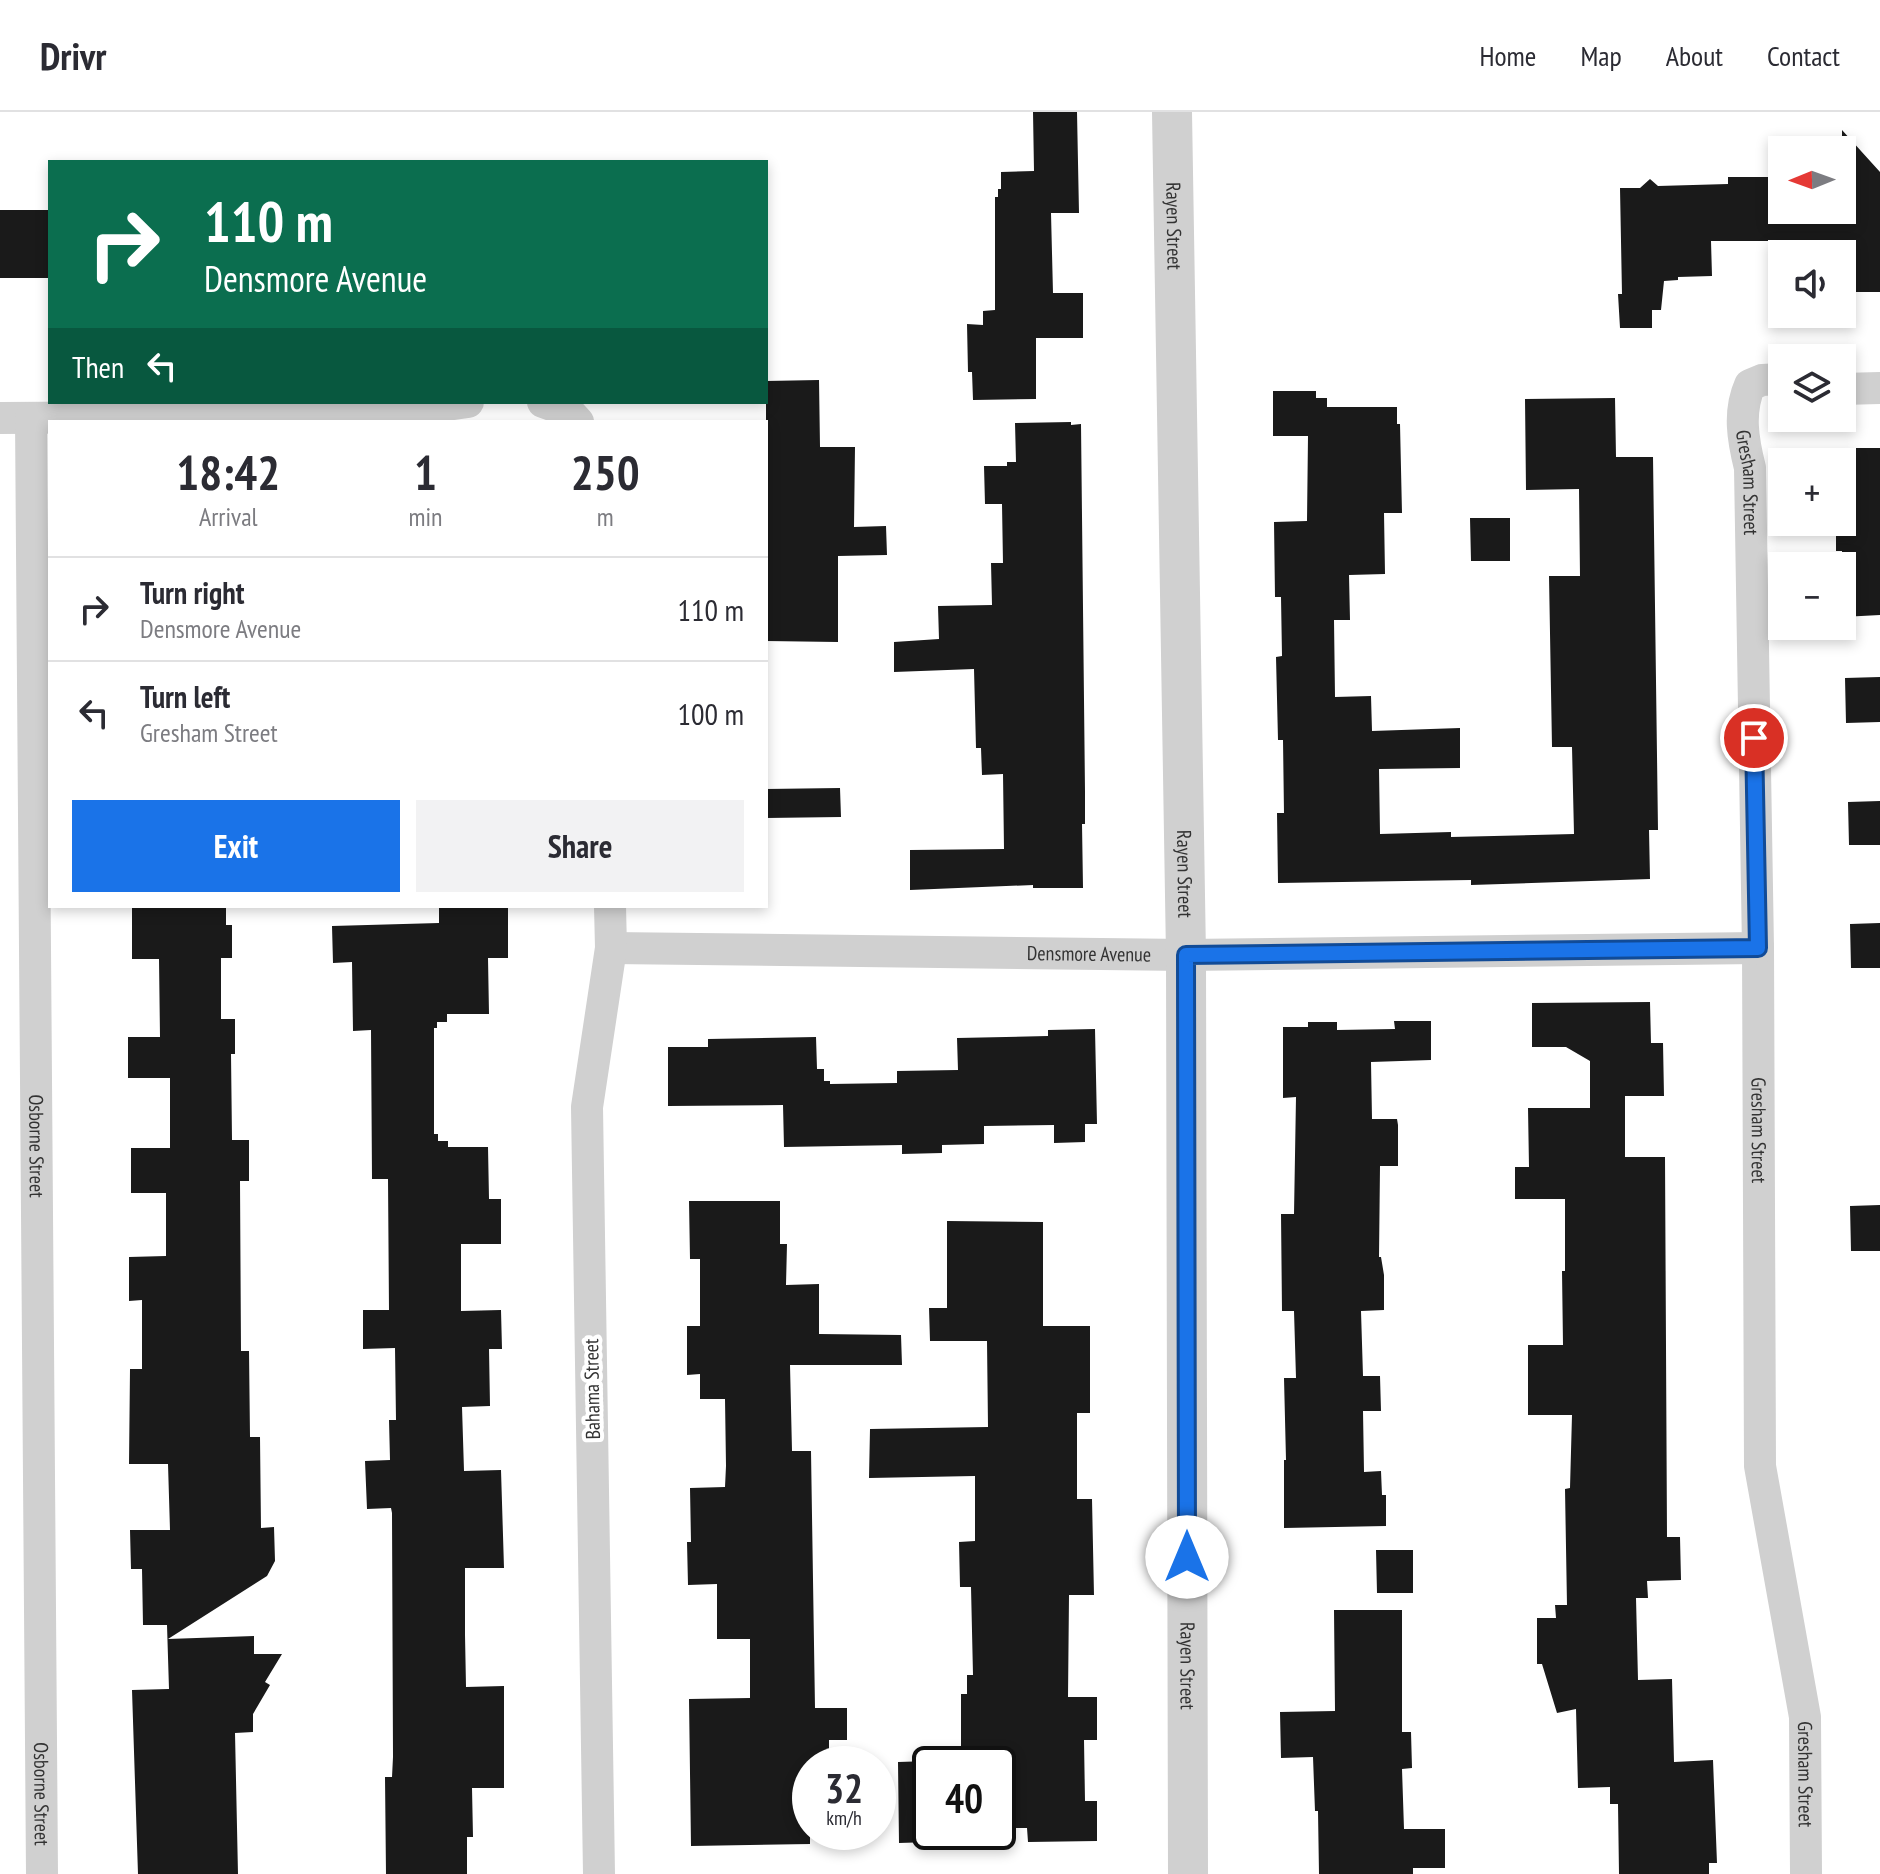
<!DOCTYPE html>
<html lang="en">
<head>
<meta charset="utf-8">
<style>
	body { margin:0; font-family:"PT Sans Narrow",sans-serif; background:#f2f2f3; color:#2b2b33; height:100vh; display:flex; flex-direction:column; font-size:30px; white-space:nowrap }
	* { box-sizing:border-box; margin:0 }
	p { font-size:26px; color:#7c7c81 }
	.icon { flex:none; width:44px; height:44px; fill:none; stroke:currentColor; stroke-width:2; stroke-linecap:round; stroke-linejoin:round }
	.map { position:relative; flex:1; overflow:hidden }
	.drawer { position:absolute; left:48px; top:308px; width:720px; height:488px; display:flex; flex-direction:column; background:#fff; border-radius:0px; box-shadow:0 4px 12px #0003 }
	.drawer>* { flex:none }
	.hud { position:absolute; left:48px; top:48px; width:720px; height:244px; border-radius:0px; box-shadow:0 4px 12px #0003; background:#0b6e4f; color:#fff; overflow:hidden }
	.needle { width:52px; rotate:269deg }
	.controls { position:absolute; left:1768px; top:24px; display:grid; gap:16px }
	.controls a { display:grid; place-items:center; width:88px; height:88px; border-radius:0px; background:#fff; box-shadow:0 4px 12px #0003; font-size:40px }
	.speed { position:absolute; left:792px; top:1634px; display:flex; gap:16px; font-size:40px; font-weight:700; text-align:center }
	.speed>* { display:grid; place-content:center; width:104px; height:104px; border-radius:50%; background:#fff; box-shadow:0 4px 12px #0003; line-height:1 }
	.speed small { font-size:20px; font-weight:400 }
	.speed .limit { border:4px solid #111; border-radius:12px; background:#fff; color:#111 }
	.pin { position:absolute; display:grid; place-items:center; width:68px; height:68px; color:#fff; margin:-34px; border:4px solid #fff; border-radius:50%; box-shadow:0 2px 8px #0007 }
	.me { position:absolute; width:88px; margin:-44px; rotate:0deg; stroke-linejoin:round; filter:drop-shadow(0 0 6px #0008) }
	.turn { display:flex; align-items:center; gap:28px; height:168px; padding:0 24px; font-size:36px }
	.turn .icon { width:104px; height:104px; stroke-width:2.5 }
	.turn b { display:block; font-size:56px; line-height:68px }
	.then { display:flex; align-items:center; height:76px; padding:0 24px; background:#0003; gap:16px; font-size:30px }
	.eta { display:flex; justify-content:space-evenly; align-items:center; height:136px; text-align:center }
	.eta b { font-size:48px; font-weight:600; line-height:56px }
	.action { display:flex; gap:16px; margin-top:auto; padding:16px 24px }
	.action a { flex:1; height:92px; border-radius:0px; background:#1a73e8; color:#fff; font-size:32px; font-weight:600; line-height:92px; text-align:center }
	.action a+a { background:#f2f2f3; color:#2b2b33 }
	ul { padding:0; list-style:none }
	li { display:flex; align-items:center; gap:24px; height:104px; padding:0 24px; border-top:2px solid #e1e1e2 }
	li div { flex:1 }
	li b { display:block; font-size:30px }
	li em { font-style:normal }
	header { display:flex; align-items:center; gap:48px; box-sizing:border-box; height:112px; padding:0 40px; background:#fff; border-bottom:2px solid #e1e1e2 }
	header strong { font-size:38px }
	nav { display:flex; gap:44px; margin-inline-start:auto; font-size:28px }
	.map>svg:first-child { display:block }
	.building { fill:#1a1a1a }
	.lines { fill:none; stroke-linecap:round; stroke-linejoin:round }
	.minor { stroke:#d0d0d0; stroke-width:32 }
	.tertiary { stroke:#d0d0d0; stroke-width:40 }
	.route-casing { stroke:#114b97; stroke-width:20 }
	.route { stroke:#1a73e8; stroke-width:14 }
	.labels { text-anchor:middle; stroke-width:8; stroke-linejoin:round; paint-order:stroke }
	.street-label { font-size:20px; fill:#333; stroke:#fff }
</style>
</head>
<body>
<header>
<strong>Drivr</strong>
<nav><a>Home</a><a>Map</a><a>About</a><a>Contact</a></nav>
</header>
<div class="map">
<svg width="1880" height="1762" viewBox="0 0 1880 1762">
	<rect width="100%" height="100%" fill="#fff"/>
	<path class="building" d="M1033,0H1077L1079,101H1051L1053,181H1083V226H1036V287L973,288L972,260H968L967,212L983,213V199L995,198V85H998V77H1001V60L1034,59Z
		M1842,18L1880,60V180H1851V142H1774L1775,129H1711L1712,164L1678,165V168L1664,169L1661,198H1652V216H1620L1618,182H1622L1620,76H1640L1650,67L1658,74L1728,72V65H1782V98H1842Z
		M0,98H50V166H0Z
		M819,268L820,335H855L854,415L886,414L887,443L838,444V530L766,529V269Z
		M1273,279H1316V286H1327V295H1397V312H1400L1402,401H1384L1385,462L1349,463L1350,508H1334L1335,585L1371,584L1372,619L1460,616V656L1379,657L1380,722L1451,720V725L1574,722L1572,635H1552L1549,464H1580L1579,377L1526,378L1525,287L1615,286L1616,345H1653L1658,718H1649L1650,767L1471,773V768L1278,771L1277,701H1284L1283,628H1278L1276,545L1282,544L1281,485H1275L1274,410L1307,409L1308,324H1273Z
		M1071,310V313L1081,312L1085,680V712H1082L1083,776H1033V773L910,778V738L1004,737L1003,662L982,663L981,636H976L974,557L894,560V530L939,527L938,494L992,493L991,451H1003L1002,392H985L984,354H1007V350H1016L1015,311Z
		M1845,336H1880V503L1842,505V439H1836V410H1842V382H1846Z
		M1470,406H1510V449H1471Z
		M1880,565V610L1846,611L1845,566Z
		M840,676L841,705L766,706V677Z
		M1880,689V733H1849L1848,690Z
		M132,794H226V813H232V846H221V907H235V942H231L232,1028H249V1069H240L241,1239H249L250,1325H260L261,1416L274,1415L275,1449L267,1464L168,1527L254,1524V1542H282L265,1570L270,1573L253,1602V1620L235,1621L238,1762H138L132,1578L169,1577L167,1513H143L142,1457H131L130,1418H170L168,1352H129L130,1257H142V1188L129,1189V1145L166,1144V1081H131V1036H170V966H128V925H160L159,847H132Z
		M442,794H508V846H488L489,902H447V910H437V916H434V1022H438V1029H448V1035H488L489,1087H501V1132H461V1199L501,1198L502,1237H489L490,1294L462,1295L464,1359L501,1358L504,1456H465V1523L466,1575L504,1574V1676H472L473,1725H467V1762H386L385,1665H392L393,1645L392,1401L391,1396L367,1397L365,1349L390,1348L389,1308H396L395,1236L363,1237V1198H389L388,1067H372L371,918L353,919L352,850L333,851L332,814L439,811V795Z
		M1880,811V856H1851L1850,812Z
		M1650,890L1651,931H1663L1664,984H1625V1045H1665L1667,1425H1680L1681,1468L1647,1469L1648,1486H1636L1638,1568L1672,1567L1674,1650L1713,1648L1717,1751H1709V1762H1619L1618,1692H1610V1675L1578,1676L1576,1597L1557,1601L1542,1552H1537V1506H1556L1555,1493H1567L1565,1377L1570,1376L1572,1303H1528V1233H1563L1562,1159H1565V1087H1515V1055H1529L1528,996H1590V949L1566,935H1532V891Z
		M1394,909H1431V948L1371,950L1372,1007H1397L1398,1013V1054H1380L1379,1145H1381L1384,1163V1198L1361,1199L1363,1264H1380L1381,1299H1363L1364,1360L1381,1359L1382,1383H1386V1414L1284,1416V1348H1286L1284,1266H1296L1294,1199H1282L1281,1102H1294L1296,985L1283,986V915H1308V910H1337V918L1395,917Z
		M1095,917L1097,1012H1085V1030L1054,1031V1013L984,1014V1032L942,1033V1041L902,1042V1033L784,1035L783,993L668,994V935H708V927L816,925L817,957H824V969H830V972L897,971V959L958,958L957,926L1048,924V918Z
		M689,1089H780V1132H787L786,1173L819,1172V1222L901,1223L902,1253H790L792,1339H811L815,1596H847V1628H829V1652H810V1732L691,1734L689,1587L750,1586V1527H717V1472L688,1473L687,1430H691L690,1376L725,1375L726,1354L725,1287H700V1262L687,1263V1214H700V1147H690Z
		M1880,1093V1139H1851L1850,1094Z
		M947,1109L1043,1110V1214H1090V1301H1077V1387H1092L1094,1483H1069L1068,1585H1097V1628H1084L1085,1689H1097V1729L1028,1730L1027,1716H998V1652H961V1582H967V1563H973L971,1475H960L959,1430L975,1429V1364L869,1366L870,1317L988,1315L987,1229H930L929,1196H947Z
		M1376,1438H1413V1481H1377Z
		M1334,1498H1402V1620H1411L1412,1656L1402,1657L1404,1717H1445V1756H1413V1762H1319L1318,1699H1315L1313,1645L1281,1646L1280,1600L1335,1599Z
		M930,1649V1730L899,1731L898,1650Z"/>
	<g class="lines">
		<g class="minor">
			<path id="s1" d="M1782,267L1762,268L1750,273C1738,300 1743,328 1750,356L1758,836L1760,1354L1805,1605L1806,1762"/>
			<path d="M1842,277L1880,276"/>
			<path d="M543,290L568,299L578,310"/>
			<path d="M0,306L369,304L468,290"/>
			<path id="s2" d="M31,306L42,1762"/>
			<path id="s3" d="M611,836L1186,843L1758,836"/>
			<path d="M599,1762L587,995L611,836L610,794"/>
		</g>
		<path class="tertiary" id="s4" d="M1172,0L1186,843L1188,1762"/>
	</g>
	<g class="lines">
		<g class="route-casing">
			<path id="route" d="M1187,1445L1186,843L1758,836L1754,626"/>
		</g>
		<use href="#route" class="route"/>
	</g>
	<g class="labels">
		<g class="street-label">
			<text dy="7" stroke="none"><textPath href="#s4" startOffset="114">Rayen Street</textPath></text>
			<text dy="7" stroke="none"><textPath href="#s1" startOffset="132">Gresham Street</textPath></text>
			<text dy="7" stroke="none"><textPath href="#s4" startOffset="762">Rayen Street</textPath></text>
			<text dy="7" stroke="none"><textPath href="#s3" startOffset="478">Densmore Avenue</textPath></text>
			<text dy="7" stroke="none"><textPath href="#s1" startOffset="780">Gresham Street</textPath></text>
			<text dy="7" stroke="none"><textPath href="#s2" startOffset="728">Osborne Street</textPath></text>
			<text transform="translate(592 1277) rotate(-91)" y="7">Bahama Street</text>
			<text dy="7" stroke="none"><textPath href="#s4" startOffset="1554">Rayen Street</textPath></text>
			<text dy="7" stroke="none"><textPath href="#s1" startOffset="1428">Gresham Street</textPath></text>
			<text dy="7" stroke="none"><textPath href="#s2" startOffset="1376">Osborne Street</textPath></text>
		</g>
	</g>
</svg>
<div class="controls">
<a><svg class="needle" viewBox="-14 -14 28 28"><path d="M0-13l5 13h-10z" fill="#e53935"/><path d="M0 13l5-13h-10z" fill="#7c7c81"/></svg></a>
<a><svg class="icon" aria-label="sound" viewBox="0 0 24 24"><path d="M4 9h4l5-4v14l-5-4H4zM17 9q2 3 0 6"/></svg></a>
<a><svg class="icon" aria-label="layers" viewBox="0 0 24 24"><path d="M12 4l9 5-9 5-9-5zM3 14l9 5 9-5"/></svg></a>
<a>+</a>
<a>−</a>
</div>
<div class="speed"><div>32<small>km/h</small></div><div class="limit">40</div></div>
<div class="pin" style="left:1754px;top:626px;background:#d93025"><svg class="icon" aria-label="arrive" viewBox="0 0 24 24"><path d="M6 21V4h12l-3 4 3 4H6"/></svg></div>
<svg class="me" style="left:1187px;top:1445px" viewBox="-20 -20 40 40"><circle r="19" fill="#fff"/><path d="M0-13L10 11 0 6-10 11z" fill="#1a73e8"/></svg>
<div class="hud">
<div class="turn"><svg class="icon" aria-label="right" viewBox="0 0 24 24"><path d="M7 20v-9h11M14 6l5 5-5 5"/></svg><div><b>110 m</b>Densmore Avenue</div></div>
<div class="then">Then<svg class="icon" aria-label="left" viewBox="0 0 24 24"><path d="M17 20v-9H6M10 6l-5 5 5 5"/></svg></div>
</div>
<section class="drawer">
<div class="eta">
<div><b>18:42</b><p>Arrival</p></div>
<div><b>1</b><p>min</p></div>
<div><b>250</b><p>m</p></div>
</div>
<ul>
<li><svg class="icon" aria-label="right" viewBox="0 0 24 24"><path d="M7 20v-9h11M14 6l5 5-5 5"/></svg><div><b>Turn right</b><p>Densmore Avenue</p></div><em>110 m</em></li>
<li><svg class="icon" aria-label="left" viewBox="0 0 24 24"><path d="M17 20v-9H6M10 6l-5 5 5 5"/></svg><div><b>Turn left</b><p>Gresham Street</p></div><em>100 m</em></li>
</ul>
<div class="action"><a>Exit</a><a>Share</a></div>
</section>
</div>
</body>
</html>
